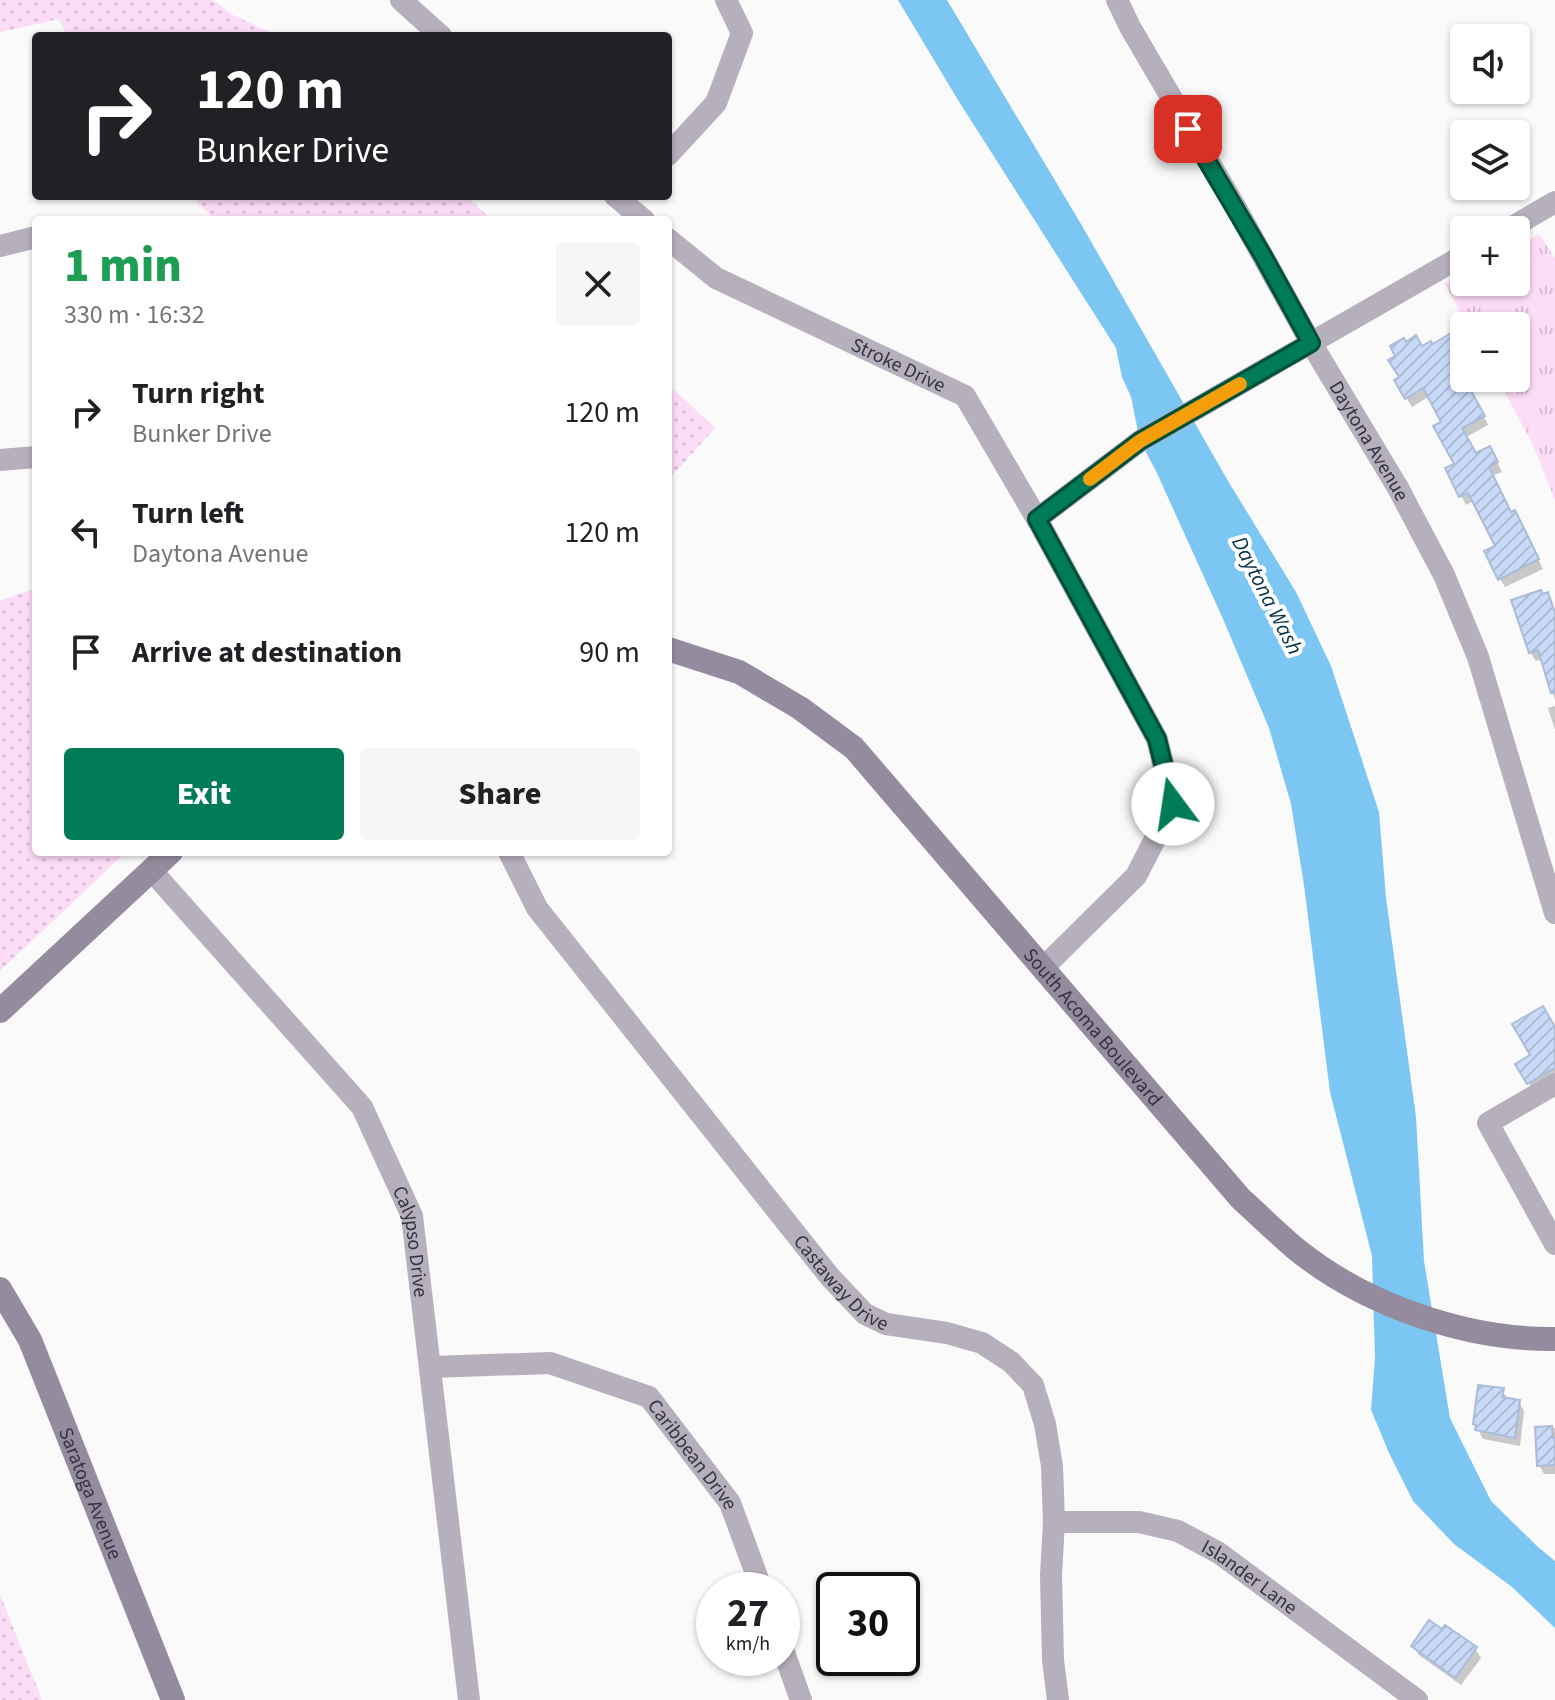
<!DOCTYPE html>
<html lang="en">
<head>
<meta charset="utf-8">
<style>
	body { margin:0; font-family:"Source Sans 3",sans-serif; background:#f6f6f6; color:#202124; height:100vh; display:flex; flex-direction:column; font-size:30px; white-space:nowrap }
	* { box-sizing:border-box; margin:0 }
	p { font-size:26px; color:#757577 }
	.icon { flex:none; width:44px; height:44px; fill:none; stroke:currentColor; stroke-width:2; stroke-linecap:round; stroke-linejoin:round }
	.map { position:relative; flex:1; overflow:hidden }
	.sheet { position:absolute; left:32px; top:216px; width:640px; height:640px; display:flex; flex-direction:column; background:#fff; border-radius:8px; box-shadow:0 2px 6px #0004 }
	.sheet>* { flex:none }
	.banner { position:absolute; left:32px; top:32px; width:640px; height:168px; border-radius:8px; box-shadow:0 2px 6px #0004; background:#202124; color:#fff; overflow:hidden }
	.buttons { position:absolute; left:1450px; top:24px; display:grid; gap:16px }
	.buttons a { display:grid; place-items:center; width:80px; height:80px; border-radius:8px; background:#fff; box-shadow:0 2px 6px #0004; font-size:40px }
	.speed { position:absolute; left:696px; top:1572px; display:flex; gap:16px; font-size:40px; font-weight:700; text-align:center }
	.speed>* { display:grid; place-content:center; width:104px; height:104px; border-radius:50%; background:#fff; box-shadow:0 2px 6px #0004; line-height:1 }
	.speed small { font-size:20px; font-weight:400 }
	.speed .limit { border:4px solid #111; border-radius:12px; background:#fff; color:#111 }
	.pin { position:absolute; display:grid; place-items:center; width:68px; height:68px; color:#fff; margin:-34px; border-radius:16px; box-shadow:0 4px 12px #0006 }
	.me { position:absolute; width:88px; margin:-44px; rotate:346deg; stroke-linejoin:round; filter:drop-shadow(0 0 6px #0008) }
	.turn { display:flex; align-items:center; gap:28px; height:168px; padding:0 32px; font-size:36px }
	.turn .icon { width:104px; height:104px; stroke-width:2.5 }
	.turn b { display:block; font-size:56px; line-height:68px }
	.round { display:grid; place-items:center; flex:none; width:84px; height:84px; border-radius:8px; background:#f6f6f6 }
	.head { display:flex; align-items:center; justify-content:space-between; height:136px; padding:0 32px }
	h1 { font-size:48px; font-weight:800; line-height:60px; color:#1e9e55 }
	.primary-button { display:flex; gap:16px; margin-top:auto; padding:16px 32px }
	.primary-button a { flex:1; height:92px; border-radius:8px; background:#007b58; color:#fff; font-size:32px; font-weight:800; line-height:92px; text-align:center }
	.primary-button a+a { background:#f6f6f6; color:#202124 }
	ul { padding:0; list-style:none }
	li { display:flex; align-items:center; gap:24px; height:120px; padding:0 32px }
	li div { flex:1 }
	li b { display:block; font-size:30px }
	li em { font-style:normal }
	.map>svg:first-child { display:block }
	.grass { fill:url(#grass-dots) }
	.park { fill:url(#park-tufts) }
	.water { fill:#7cc6f3 }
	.shadow { fill:#0003 }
	.building { fill:url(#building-hatch); stroke:#abbcd9; stroke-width:2 }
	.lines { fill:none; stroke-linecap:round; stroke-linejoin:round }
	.street { stroke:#b6afbc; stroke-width:22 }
	.secondary { stroke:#958b9e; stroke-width:24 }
	.route-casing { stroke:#005039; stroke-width:20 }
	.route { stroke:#007b58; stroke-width:14 }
	.slow { stroke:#f59e0b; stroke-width:14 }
	.labels { text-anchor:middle; stroke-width:8; stroke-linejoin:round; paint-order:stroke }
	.street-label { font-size:20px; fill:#343441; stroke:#fff }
	.water-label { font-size:22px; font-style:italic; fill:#07334a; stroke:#fff }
</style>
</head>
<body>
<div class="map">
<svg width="1555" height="1700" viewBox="0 0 1555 1700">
	<defs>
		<pattern id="grass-dots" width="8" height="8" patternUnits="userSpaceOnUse" patternTransform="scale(2)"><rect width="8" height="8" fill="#fcdcf6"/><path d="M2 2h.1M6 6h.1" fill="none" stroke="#d9bdd4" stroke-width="1.8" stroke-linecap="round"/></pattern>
		<pattern id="park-tufts" width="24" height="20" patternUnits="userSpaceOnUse" patternTransform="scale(2)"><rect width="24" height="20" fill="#fcdcf6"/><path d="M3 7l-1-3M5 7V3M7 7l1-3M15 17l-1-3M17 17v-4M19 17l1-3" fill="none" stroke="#d9bdd4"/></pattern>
		<pattern id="building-hatch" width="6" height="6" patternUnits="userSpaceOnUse" patternTransform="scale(2)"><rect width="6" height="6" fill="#c8daf7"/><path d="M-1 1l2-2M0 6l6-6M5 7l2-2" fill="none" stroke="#acbcd5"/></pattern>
	</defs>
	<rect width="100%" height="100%" fill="#fafafa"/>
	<path class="grass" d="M0,0H213L231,14L278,36H67L59,19L0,32Z
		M191,196H466L492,220H215Z
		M668,384L715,428L668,480Z
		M36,588V852H126L0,971V601Z
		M0,1595L42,1700H0Z"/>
	<path class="park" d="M1539,234L1555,258V500L1534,447L1497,378H1516V326H1468L1445,284L1456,275L1479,290L1492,282H1516V267L1531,258L1516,247Z"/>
	<path class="water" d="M898,0H947L1081,224L1228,481L1296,592L1331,666L1379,812L1386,898L1416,1117L1424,1261L1450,1418L1491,1501L1538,1547L1555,1561V1628L1512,1587L1454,1544L1413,1501L1389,1453L1371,1410L1375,1358L1372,1256L1330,1092L1304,885L1291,804L1269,728L1223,619L1156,471L1140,441L1131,397L1122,377L1116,348L958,100Z"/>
	<path class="shadow" d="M1464,334L1463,377L1488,425L1466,437L1475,456L1495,458L1502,472L1492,476L1511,514L1519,521L1543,569L1505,587L1500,579L1497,547L1474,501L1466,505L1448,469L1456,465L1444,423L1430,396L1412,407L1396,381L1401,378L1398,356L1432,346Z
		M1548,595L1555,611V700L1543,659L1536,661L1530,652L1543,596Z
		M1555,706V730L1548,708Z
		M1555,1031V1080L1534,1092L1518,1065L1533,1056Z
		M1502,1390L1507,1398L1519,1402L1524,1411L1520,1446L1483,1439L1475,1424Z
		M1555,1428V1474H1544L1539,1465L1537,1429Z
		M1413,1646L1475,1649L1481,1658L1461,1685L1419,1655Z"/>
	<path class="building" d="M1464,325V378L1485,416L1462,428L1476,453L1490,446L1498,462L1489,467L1511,512L1515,510L1539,559L1498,580L1484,551L1495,546L1468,493L1459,497L1445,468L1454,464L1433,426L1441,422L1423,388L1405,399L1394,380L1399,377L1388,360L1395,356L1390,346L1404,338L1406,342L1416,335L1422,346L1431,341L1433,344Z
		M1541,590L1543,594L1548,592L1555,613V693H1551L1538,650L1529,653L1511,600Z
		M1543,1006L1555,1027V1068L1527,1084L1515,1064L1530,1055L1512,1024Z
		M1478,1385L1504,1388L1502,1397L1520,1400L1515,1438L1475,1430L1476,1425L1473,1424Z
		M1552,1426L1553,1438H1555V1465L1537,1466L1535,1427Z
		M1429,1620L1442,1629L1445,1625L1477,1647L1455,1678L1411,1646Z"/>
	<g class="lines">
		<g class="street">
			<path d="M401,0L441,36"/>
			<path id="s1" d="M1117,0L1130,27L1236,208L1311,343L1398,488L1444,575L1478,657L1555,913"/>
			<path d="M668,155L716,103L742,33L726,0"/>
			<path d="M615,196L644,220"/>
			<path d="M1507,230L1555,202"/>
			<path id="s2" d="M668,239L716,278L965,396L1037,519L1157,739L1173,804L1136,876L1043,968"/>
			<path d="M0,246L36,237"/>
			<path d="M0,460L36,457"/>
			<path d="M1037,519L1140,441L1464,255"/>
			<path id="s3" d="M509,852L537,908L830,1277L865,1314L886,1324L947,1333L982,1343L1011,1362L1033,1385L1045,1424L1052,1466L1054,1522L1051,1575L1053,1660L1058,1700"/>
			<path id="s4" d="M151,870L362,1107L412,1216L469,1700"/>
			<path d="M1555,1084L1488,1123L1555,1244"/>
			<path id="s5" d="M431,1367L550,1363L649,1397L730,1503L762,1590"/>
			<path id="s6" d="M1054,1522H1139L1178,1531L1219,1553L1417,1700"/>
			<path d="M782,1647L801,1700"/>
		</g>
		<g class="secondary">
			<path id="s7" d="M668,649L739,672L800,708L854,748L1241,1199C1259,1215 1277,1233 1296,1249C1365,1305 1466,1340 1555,1339"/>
			<path d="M0,1011L171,852"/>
			<path id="s8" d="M0,1289L30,1340L173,1700"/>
		</g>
	</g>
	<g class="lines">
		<g class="route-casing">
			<path id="route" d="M1173,804L1157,739L1037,519L1140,441L1311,343L1262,254L1188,129"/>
		</g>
		<use href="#route" class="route"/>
		<path class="slow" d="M1090,479L1140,441L1240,384"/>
	</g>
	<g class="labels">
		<g class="street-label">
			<text dy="7" stroke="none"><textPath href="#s2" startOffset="264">Stroke Drive</textPath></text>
			<text dy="7" stroke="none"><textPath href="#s1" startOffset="508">Daytona Avenue</textPath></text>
			<text dy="7" stroke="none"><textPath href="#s7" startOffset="580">South Acoma Boulevard</textPath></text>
			<text dy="7" stroke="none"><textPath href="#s4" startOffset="462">Calypso Drive</textPath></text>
			<text dy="7" stroke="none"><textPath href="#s3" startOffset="546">Castaway Drive</textPath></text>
			<text dy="7" stroke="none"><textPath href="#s5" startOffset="296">Caribbean Drive</textPath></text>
			<text dy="7" stroke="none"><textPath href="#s8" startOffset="224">Saratoga Avenue</textPath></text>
			<text dy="7" stroke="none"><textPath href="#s6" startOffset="210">Islander Lane</textPath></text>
		</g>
		<g class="water-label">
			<text transform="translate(1268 595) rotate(63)" y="8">Daytona Wash</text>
		</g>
	</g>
</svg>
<div class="buttons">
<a><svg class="icon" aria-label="sound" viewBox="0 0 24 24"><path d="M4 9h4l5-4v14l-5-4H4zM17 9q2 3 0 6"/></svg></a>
<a><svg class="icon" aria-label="layers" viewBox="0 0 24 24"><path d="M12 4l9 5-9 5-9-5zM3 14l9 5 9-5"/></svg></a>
<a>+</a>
<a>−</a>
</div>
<div class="speed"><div>27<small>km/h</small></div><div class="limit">30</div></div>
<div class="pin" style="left:1188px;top:129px;background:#d93025"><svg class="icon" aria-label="arrive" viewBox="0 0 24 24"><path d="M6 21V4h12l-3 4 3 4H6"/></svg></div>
<svg class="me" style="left:1173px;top:804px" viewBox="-20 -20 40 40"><circle r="19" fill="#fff"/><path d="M0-13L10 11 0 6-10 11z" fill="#007b58"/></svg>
<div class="banner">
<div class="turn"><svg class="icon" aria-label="right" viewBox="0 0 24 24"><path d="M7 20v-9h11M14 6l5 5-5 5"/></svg><div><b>120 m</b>Bunker Drive</div></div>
</div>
<section class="sheet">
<div class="head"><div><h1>1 min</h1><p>330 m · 16:32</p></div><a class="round"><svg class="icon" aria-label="close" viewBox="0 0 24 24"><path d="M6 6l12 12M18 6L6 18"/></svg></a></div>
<ul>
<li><svg class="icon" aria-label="right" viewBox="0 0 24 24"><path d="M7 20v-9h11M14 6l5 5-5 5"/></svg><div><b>Turn right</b><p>Bunker Drive</p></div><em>120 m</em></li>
<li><svg class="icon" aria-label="left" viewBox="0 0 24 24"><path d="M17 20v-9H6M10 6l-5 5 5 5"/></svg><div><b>Turn left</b><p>Daytona Avenue</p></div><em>120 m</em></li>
<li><svg class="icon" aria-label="arrive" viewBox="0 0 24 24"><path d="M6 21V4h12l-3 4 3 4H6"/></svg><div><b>Arrive at destination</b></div><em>90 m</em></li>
</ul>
<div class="primary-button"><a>Exit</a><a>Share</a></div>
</section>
</div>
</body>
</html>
